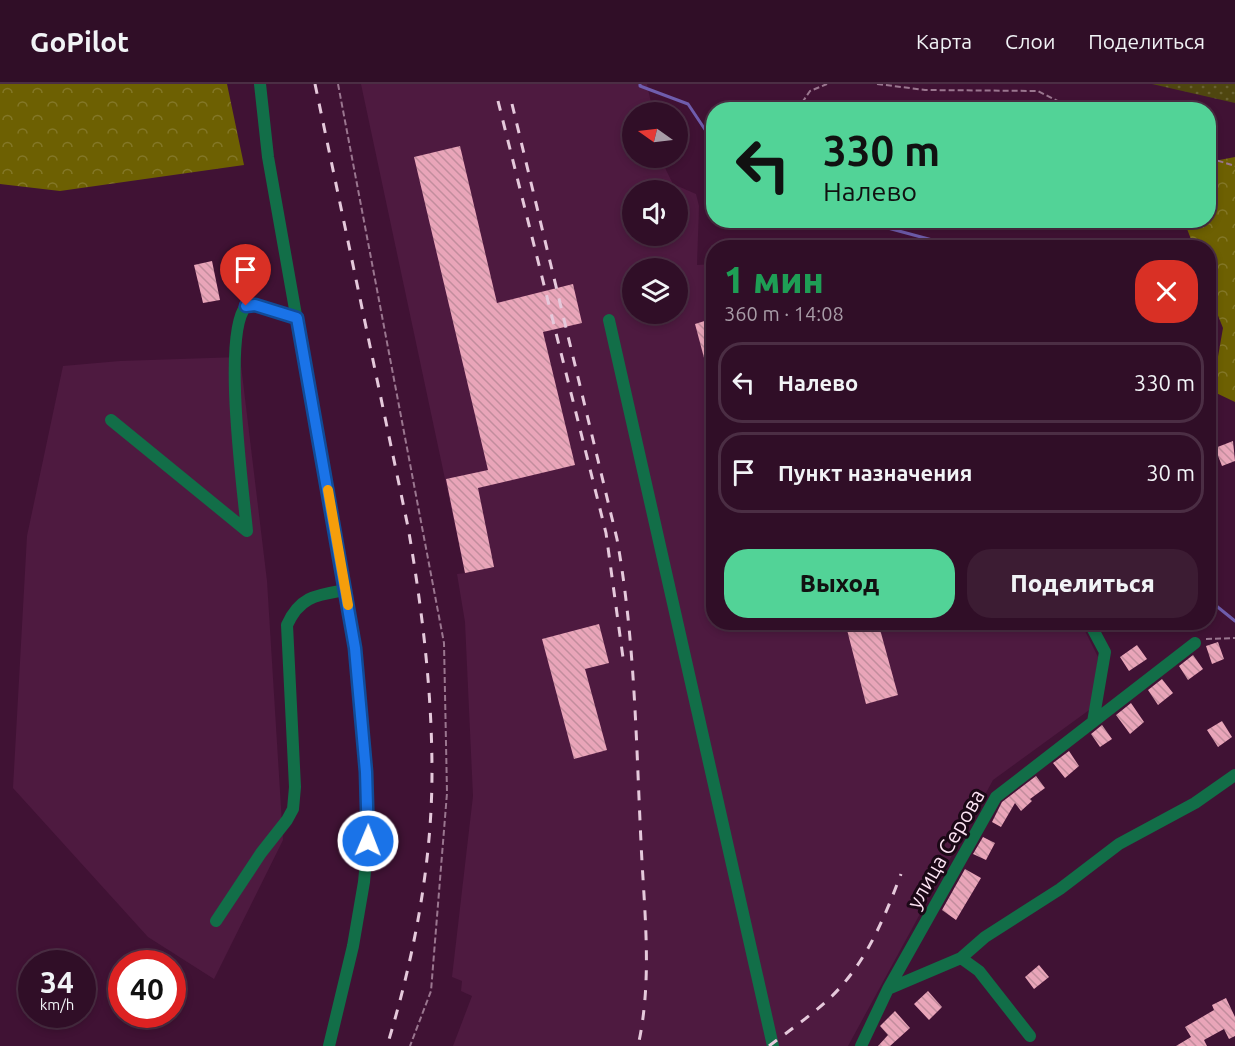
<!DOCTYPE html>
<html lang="ru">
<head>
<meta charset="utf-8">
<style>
	body { margin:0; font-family:Ubuntu,sans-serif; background:#3c1c33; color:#f1f3f6; height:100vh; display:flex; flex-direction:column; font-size:22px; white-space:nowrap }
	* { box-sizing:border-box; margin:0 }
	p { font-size:20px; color:#a89ca7 }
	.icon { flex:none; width:33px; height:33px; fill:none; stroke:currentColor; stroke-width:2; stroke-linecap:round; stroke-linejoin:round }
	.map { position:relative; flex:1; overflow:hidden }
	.drawer { position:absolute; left:706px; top:156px; width:510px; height:390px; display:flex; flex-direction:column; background:#300e27; border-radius:24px; box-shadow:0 3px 9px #0003,0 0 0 2px #4b2e44 }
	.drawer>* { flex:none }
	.banner { position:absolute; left:706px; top:18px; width:510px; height:126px; border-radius:24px; box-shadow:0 3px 9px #0003,0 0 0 2px #4b2e44; background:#52d397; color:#111; overflow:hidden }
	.needle { width:39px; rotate:284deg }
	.buttons { position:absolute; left:622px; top:18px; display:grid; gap:12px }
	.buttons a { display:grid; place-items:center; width:66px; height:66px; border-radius:50%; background:#300e27; box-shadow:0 3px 9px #0003,0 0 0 2px #4b2e44; font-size:30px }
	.speed { position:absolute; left:18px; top:866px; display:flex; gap:12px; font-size:30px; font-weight:700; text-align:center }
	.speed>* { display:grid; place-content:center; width:78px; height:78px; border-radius:50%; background:#300e27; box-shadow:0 3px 9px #0003,0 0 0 2px #4b2e44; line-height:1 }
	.speed small { font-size:15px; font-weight:400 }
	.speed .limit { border:9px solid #d22; background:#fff; color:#111 }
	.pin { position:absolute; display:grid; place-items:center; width:51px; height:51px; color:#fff; margin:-62px -26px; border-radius:50% 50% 50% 0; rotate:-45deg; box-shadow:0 0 6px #0007 }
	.pin .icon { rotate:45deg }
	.me { position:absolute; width:66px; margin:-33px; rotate:1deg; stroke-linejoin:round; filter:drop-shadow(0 0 4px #0008) }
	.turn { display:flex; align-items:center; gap:21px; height:126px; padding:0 18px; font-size:27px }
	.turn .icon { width:78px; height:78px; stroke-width:2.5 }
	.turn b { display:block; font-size:42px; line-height:51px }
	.round { display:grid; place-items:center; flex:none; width:63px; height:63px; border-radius:24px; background:#3c1c33 }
	.head { display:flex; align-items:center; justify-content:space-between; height:102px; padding:0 18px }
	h1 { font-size:36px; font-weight:800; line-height:45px; color:#1e9e55 }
	.action { display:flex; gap:12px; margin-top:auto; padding:12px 18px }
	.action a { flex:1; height:69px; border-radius:24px; background:#52d397; color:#111; font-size:24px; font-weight:800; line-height:69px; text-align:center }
	.action a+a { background:#3c1c33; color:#f1f3f6 }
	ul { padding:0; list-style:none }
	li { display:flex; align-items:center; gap:18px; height:81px; margin:0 12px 9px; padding:0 6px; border:3px solid #4b2e44; border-radius:24px }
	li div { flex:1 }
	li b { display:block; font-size:22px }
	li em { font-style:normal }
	header { display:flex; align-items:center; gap:36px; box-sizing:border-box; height:84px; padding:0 30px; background:#300e27; border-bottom:2px solid #4b2e44 }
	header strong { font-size:28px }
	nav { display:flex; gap:33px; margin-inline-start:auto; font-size:21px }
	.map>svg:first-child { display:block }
	.built { fill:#4e1a40; fill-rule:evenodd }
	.forest { fill:url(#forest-crowns) }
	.garden { fill:url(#garden-dots) }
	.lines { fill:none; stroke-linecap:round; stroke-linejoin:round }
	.stream { stroke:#6f5dad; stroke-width:3 }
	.building { fill:url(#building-back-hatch) }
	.path { stroke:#9a768f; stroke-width:2; stroke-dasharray:6 3; stroke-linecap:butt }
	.minor { stroke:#126e48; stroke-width:12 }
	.rail { stroke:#e5c9db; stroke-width:3; stroke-dasharray:10 10; stroke-linecap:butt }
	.route-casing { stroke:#114b97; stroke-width:15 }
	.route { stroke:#1a73e8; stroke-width:10 }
	.slow { stroke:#f59e0b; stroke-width:10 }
	.labels { text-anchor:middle; stroke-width:6; stroke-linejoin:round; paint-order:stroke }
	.street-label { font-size:21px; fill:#fce3f3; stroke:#1b0816 }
</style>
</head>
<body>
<header>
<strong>GoPilot</strong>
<nav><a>Карта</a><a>Слои</a><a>Поделиться</a></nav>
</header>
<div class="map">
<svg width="1235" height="962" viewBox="0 0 1235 962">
	<defs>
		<pattern id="forest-crowns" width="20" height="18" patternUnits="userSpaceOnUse" patternTransform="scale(1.5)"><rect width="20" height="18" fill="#6d6002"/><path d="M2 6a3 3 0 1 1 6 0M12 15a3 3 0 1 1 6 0" fill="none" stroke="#837727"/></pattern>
		<pattern id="garden-dots" width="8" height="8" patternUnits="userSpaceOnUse" patternTransform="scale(1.5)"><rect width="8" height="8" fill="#4f460f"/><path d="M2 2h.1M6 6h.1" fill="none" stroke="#696132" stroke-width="1.8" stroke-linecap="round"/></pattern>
		<pattern id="building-back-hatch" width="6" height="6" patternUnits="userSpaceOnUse" patternTransform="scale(1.5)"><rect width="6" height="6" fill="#e9a5b9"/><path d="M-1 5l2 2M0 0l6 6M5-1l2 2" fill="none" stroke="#c28d9d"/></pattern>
	</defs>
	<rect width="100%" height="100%" fill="#401234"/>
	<path class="built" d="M361,0H647L653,28H633V74H663L666,86L673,100L696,110L699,122L697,181L714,180V538L1081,539L1098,573L1092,624L993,696L848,962H453L472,912L461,907L462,897L452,893L473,712L465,538L457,490L465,489ZM633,106H678V152H633ZM633,184H678V230H633Z
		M240,273L267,497L283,756L214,895L148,853L13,704L27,452L63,282L120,277Z"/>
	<path class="forest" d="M0,0H227L244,81L60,107L0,100Z
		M1235,73V318L1212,307L1223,244L1209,209V164L1194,163L1184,137L1209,136V78Z"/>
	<path class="garden" d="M1152,0H1235V19Z"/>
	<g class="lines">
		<path class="stream" d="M640,0V2L688,20L714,59
			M858,136L962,164
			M1209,516L1235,537"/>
	</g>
	<path class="building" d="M460,62L497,219L573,200L582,239L543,248L575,381L478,404L494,483L465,489L446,395L488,386L414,73Z
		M212,177L220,216L203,219L194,181Z
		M714,234V300H711L695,240Z
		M1233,357L1235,377L1222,382L1215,364Z
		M845,538H878L898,611L866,620Z
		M599,540L609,579L585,585L607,666L574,675L542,555Z
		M1218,558L1224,575L1212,580L1206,562Z
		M1137,561L1147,575L1129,587L1120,573Z
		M1193,571L1203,585L1188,596L1179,582Z
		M1162,595L1173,609L1158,621L1148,606Z
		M1131,619L1144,638L1130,650L1116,631Z
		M1222,637L1232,653L1218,663L1207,646Z
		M1102,641L1112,655L1100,663L1091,650Z
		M1069,667L1079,682L1065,694L1053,679Z
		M1036,692L1045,704L1030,715L1032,717L1021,727L1015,719L1001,743L992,738L1002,718Z
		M983,753L995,759L986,776L973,770Z
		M965,785L981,794L956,836L942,826Z
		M1039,881L1049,893L1034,905L1025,893Z
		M928,907L942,923L929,936L914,920Z
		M1226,914L1235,933V952L1229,955L1224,945L1204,956L1207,962H1176L1191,953L1185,943L1214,926L1212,921Z
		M895,927L910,944L890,962H878L888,951L880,942Z"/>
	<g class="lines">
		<path class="path" d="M338,0L444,559L447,709L431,907L410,962
			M877,0L925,6L1038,7L1075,26
			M797,26L810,7L827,0
			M1209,74L1235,82
			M1197,547V538
			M1206,555L1235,554"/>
		<path class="minor" d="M260,0L268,73L355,564L366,689L369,744L364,798L353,862L329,962
			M609,236L773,962
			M111,336L247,447C243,404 222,250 246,222L255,221L297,235
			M1089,538L1105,568L1093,638
			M216,837L261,769L287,736L293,725L295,703L287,541C300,512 317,511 346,506
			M961,874L985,853L1060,805L1119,760L1195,719L1235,691
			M888,905L961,874L979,887L1030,952
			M861,962L888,905L996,713L1195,559"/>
		<path class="rail" d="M315,0L408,443C422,524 432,606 432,688C432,780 414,874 387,962
			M498,17L606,449L624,581
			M512,20L617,455C635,555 636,657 641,758C644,826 653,895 638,962
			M769,962C790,946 812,931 831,913C866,879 884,835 901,790"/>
	</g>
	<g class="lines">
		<g class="route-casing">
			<path id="route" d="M246,222L255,221L297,234L355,564L366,688L368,757"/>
		</g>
		<use href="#route" class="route"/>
		<path class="slow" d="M328,406L348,521"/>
	</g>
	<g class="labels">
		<g class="street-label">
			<text transform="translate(946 765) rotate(-60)" y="7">улица Серова</text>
		</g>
	</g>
</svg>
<div class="buttons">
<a><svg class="needle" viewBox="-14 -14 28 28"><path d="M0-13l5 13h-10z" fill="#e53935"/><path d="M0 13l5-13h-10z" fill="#a89ca7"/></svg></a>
<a><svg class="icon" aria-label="sound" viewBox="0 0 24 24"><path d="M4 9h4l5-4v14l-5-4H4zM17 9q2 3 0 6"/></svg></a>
<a><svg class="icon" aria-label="layers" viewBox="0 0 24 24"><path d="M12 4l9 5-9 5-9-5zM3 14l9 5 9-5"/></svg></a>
</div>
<div class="speed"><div>34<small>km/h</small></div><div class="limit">40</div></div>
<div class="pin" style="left:246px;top:222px;background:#d93025"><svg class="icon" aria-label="arrive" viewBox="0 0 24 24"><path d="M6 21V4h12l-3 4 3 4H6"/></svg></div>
<svg class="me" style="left:368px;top:757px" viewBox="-20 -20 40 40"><circle r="17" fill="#1a73e8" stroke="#fff" stroke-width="3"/><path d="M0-11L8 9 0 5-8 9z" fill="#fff"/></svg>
<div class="banner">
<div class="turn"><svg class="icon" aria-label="left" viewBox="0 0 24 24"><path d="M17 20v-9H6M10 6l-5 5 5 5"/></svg><div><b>330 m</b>Налево</div></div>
</div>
<section class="drawer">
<div class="head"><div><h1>1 мин</h1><p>360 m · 14:08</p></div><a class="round" style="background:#d93025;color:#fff"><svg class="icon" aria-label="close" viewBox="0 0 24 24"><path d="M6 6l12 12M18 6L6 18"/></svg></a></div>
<ul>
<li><svg class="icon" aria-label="left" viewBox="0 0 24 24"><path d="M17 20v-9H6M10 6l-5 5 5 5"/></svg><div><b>Налево</b></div><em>330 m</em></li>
<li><svg class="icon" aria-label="arrive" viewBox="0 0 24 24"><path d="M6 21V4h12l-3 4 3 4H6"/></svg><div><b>Пункт назначения</b></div><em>30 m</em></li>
</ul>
<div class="action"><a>Выход</a><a>Поделиться</a></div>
</section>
</div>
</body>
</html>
